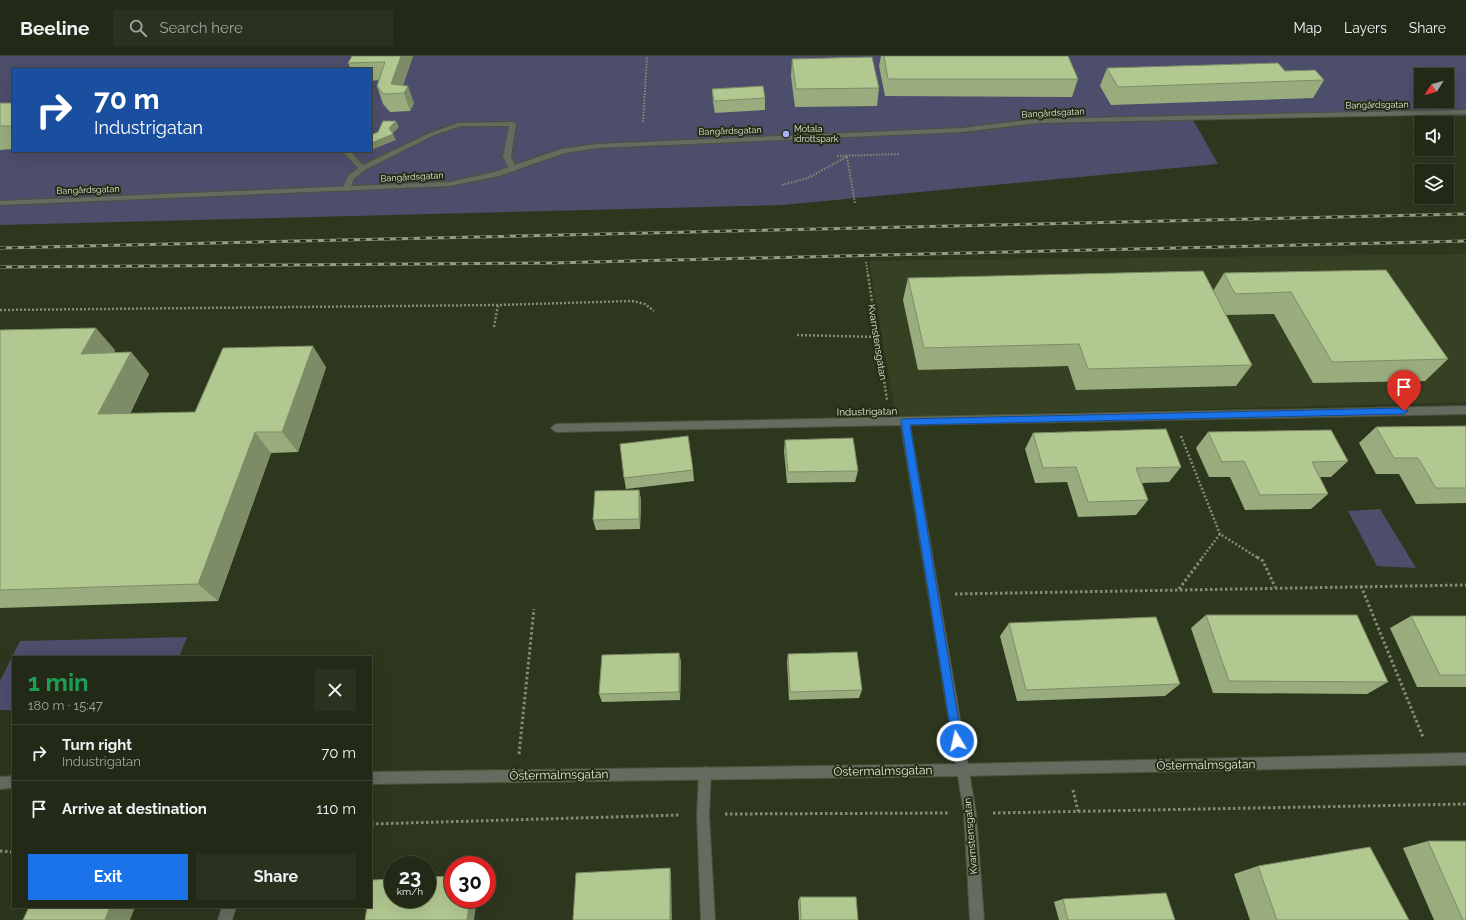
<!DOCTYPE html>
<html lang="en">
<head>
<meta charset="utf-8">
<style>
	body { margin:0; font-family:Raleway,sans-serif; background:#2a311f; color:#f1f3f6; height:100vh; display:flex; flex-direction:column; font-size:15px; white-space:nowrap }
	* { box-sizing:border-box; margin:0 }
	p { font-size:13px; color:#a2a6a1 }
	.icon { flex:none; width:22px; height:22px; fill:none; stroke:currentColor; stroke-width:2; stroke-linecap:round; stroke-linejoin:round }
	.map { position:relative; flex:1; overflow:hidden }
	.panel { position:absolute; left:12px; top:600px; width:360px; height:252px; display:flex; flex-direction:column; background:#222916; border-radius:0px; box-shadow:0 4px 16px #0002,0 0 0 1px #3f4535 }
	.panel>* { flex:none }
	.top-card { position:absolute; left:12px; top:12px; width:360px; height:84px; border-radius:0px; box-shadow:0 4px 16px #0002,0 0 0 1px #3f4535; background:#1a4fa0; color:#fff; overflow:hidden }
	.needle { width:26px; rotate:233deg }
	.buttons { position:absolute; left:1414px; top:12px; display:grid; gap:8px }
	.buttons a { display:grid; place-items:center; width:40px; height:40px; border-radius:0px; background:#222916; box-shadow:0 4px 16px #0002,0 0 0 1px #3f4535; font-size:20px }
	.speed { position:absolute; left:384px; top:800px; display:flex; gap:8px; font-size:20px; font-weight:700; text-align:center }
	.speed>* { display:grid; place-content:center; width:52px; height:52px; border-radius:50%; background:#222916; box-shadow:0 4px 16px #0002,0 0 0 1px #3f4535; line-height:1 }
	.speed small { font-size:10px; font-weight:400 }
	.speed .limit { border:6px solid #d22; background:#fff; color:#111 }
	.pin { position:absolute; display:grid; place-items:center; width:34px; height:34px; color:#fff; margin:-41px -17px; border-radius:50% 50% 50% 0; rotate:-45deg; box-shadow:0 0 4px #0007 }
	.pin .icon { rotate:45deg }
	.me { position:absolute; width:44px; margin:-22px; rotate:351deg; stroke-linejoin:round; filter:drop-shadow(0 0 3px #0008) }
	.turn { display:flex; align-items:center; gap:14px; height:84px; padding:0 16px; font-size:18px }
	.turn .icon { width:52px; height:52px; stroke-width:2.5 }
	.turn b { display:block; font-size:28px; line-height:34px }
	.round { display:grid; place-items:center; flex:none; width:42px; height:42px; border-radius:0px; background:#2a311f }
	.overview { display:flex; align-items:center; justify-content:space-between; height:68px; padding:0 16px }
	h1 { font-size:24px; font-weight:700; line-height:30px; color:#1e9e55 }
	.primary-button { display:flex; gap:8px; margin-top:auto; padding:8px 16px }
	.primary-button a { flex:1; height:46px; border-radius:0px; background:#1a73e8; color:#fff; font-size:16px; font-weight:700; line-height:46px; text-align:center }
	.primary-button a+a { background:#2a311f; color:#f1f3f6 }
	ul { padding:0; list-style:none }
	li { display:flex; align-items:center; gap:12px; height:56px; padding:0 16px; border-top:1px solid #3f4535 }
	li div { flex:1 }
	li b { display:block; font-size:15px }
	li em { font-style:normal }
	header { display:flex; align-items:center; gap:24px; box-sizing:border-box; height:56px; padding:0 20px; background:#222916; border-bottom:1px solid #3f4535 }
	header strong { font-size:19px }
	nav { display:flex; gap:22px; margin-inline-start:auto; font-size:14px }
	.search { width:280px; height:36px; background:#2a311f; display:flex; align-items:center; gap:10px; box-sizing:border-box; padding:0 14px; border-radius:0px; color:#a2a6a1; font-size:15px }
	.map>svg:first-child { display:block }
	.built { fill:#364123 }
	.green { fill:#4c4e6c; fill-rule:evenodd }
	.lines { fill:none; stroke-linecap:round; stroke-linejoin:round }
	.service-casing { stroke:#4a533c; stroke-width:2 }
	.minor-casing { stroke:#4a533c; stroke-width:2 }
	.tertiary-casing { stroke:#4a533c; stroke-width:2 }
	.path-far2 { stroke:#848c77; stroke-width:2; stroke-dasharray:1.5 1.5; stroke-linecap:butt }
	.path-far1 { stroke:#848c77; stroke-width:2.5; stroke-dasharray:2 2; stroke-linecap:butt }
	.path { stroke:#848c77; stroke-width:3; stroke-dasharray:2.5 2.5; stroke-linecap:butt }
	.service { fill:#666b5f; fill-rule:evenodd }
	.minor { fill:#666b5f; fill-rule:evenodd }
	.tertiary { fill:#666b5f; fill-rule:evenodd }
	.rail-casing { stroke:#959d89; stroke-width:3 }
	.rail { stroke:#242d15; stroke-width:2; stroke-dasharray:6; stroke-linecap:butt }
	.wall { fill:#99ac7d }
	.shaded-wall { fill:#7d8c66 }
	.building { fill:#b2c891; stroke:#7d8c66 }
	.route { fill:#1a73e8; stroke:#114b97 }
	.poi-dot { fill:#abaffb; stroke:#242d15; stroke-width:1.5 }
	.labels { text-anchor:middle; stroke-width:4; stroke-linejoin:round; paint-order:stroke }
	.far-street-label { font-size:9px; fill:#e2e8d9; stroke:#242d15 }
	.far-poi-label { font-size:9px; fill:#e2e8d9; stroke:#242d15; text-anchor:start }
	.street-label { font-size:10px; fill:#e2e8d9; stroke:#242d15 }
	.near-street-label { font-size:12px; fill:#e2e8d9; stroke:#242d15 }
</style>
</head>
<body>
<header>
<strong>Beeline</strong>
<div class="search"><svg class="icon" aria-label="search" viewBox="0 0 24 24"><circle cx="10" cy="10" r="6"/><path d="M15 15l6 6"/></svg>Search here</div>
<nav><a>Map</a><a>Layers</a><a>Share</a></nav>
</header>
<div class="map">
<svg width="1466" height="864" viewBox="0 0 1466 864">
	<rect width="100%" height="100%" fill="#2d371e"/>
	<path class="built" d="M1466,198V346L896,361L869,205Z"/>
	<path class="green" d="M0,0H1466V60H1191L1218,108L782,149L0,169ZM13,13H371V95H13ZM1421,19H1447V45H1421Z
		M1380,453L1416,512L1377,510L1348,455Z
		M187,581L179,601H13V654H0V625L20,585Z"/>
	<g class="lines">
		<g class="service-casing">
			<path id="service" d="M513,66L516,68L511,101L517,113L516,115H510L503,101L509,70H461L434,79L365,114L354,123L349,135H343L342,133L348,120L358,112L342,95H350L363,109L430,77L458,67Z
				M705,711L709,713L711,717L709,759L715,864H701L697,759L699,717L701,713Z
				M222,851H236L232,864H218Z"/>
		</g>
		<g class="minor-casing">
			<path id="minor" d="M1466,54V58L1038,67L962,76L597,92L565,97L499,120L450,130L0,149V145L450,126L494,116L561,93L597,88L962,72L1038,63Z
				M1466,350V358L910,369L976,757L984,864H970L964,757L901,369L556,376L551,372L556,368Z"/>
		</g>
		<g class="tertiary-casing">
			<path id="tertiary" d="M1466,697V709L962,720L371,728V716L962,708Z
				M13,720V732L0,733V721Z"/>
		</g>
		<path class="path-far2" d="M643,66L647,0
			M837,100L900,98
			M847,101L855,147
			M782,129L808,122L846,101
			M866,206L868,220"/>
		<path class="path-far1" d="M868,219L887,344
			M0,254L498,249L632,245L645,248L654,255
			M494,271L498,249
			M797,279L876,281
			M1181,380L1220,478
			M1202,502L1220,478L1258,502"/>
		<path class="path" d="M1257,501L1263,505L1275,531
			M1361,530L1423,681
			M1179,533L1203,501
			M955,538L1466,529
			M519,698L534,553
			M1073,734L1078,755
			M993,757L1466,748
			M725,758L948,757
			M371,768L680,759
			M0,795L13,796"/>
		<use href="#service" class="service"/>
		<use href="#minor" class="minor"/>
		<use href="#tertiary" class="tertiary"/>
		<g class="rail-casing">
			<path id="rail" d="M0,192L1466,158
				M0,211L550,207L1466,185"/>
		</g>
		<use href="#rail" class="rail"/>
	</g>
	<path class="wall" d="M352,0H413L403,29L414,47L410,55L390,56L383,48L377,30L379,24L371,25V13H351L348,7Z
		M881,0H1068L1078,23L1072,41L885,40L879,10Z
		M792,3L879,32L877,50L795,51L791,20Z
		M1107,12L1285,15L1324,24L1313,42L1111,49L1100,30Z
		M712,33L765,42V54L715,57L713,46Z
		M0,47H13V93L0,94Z
		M1386,214L1448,303L1425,325L1313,327L1274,258L1226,259L1252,309L1236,330L1076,334L1068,310L918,314L903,244L908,222L1213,235L1224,217Z
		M0,274L115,294L114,297L131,296L149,318L130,358L195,356L326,311L298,396L271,397L218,545L0,552Z
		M1466,370V447L1416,448L1399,418H1376L1359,387L1376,371Z
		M1208,376L1348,405L1331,421H1320L1328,438L1311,453L1245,454L1230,421H1209L1196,392Z
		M1033,377L1181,411L1169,426L1142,427L1148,444L1136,459L1078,461L1067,426L1035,427L1025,393Z
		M785,384L858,415L855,426L787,427L784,395Z
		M693,414L694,425L626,433L624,422Z
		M639,434L641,444L640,473L596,474L593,464Z
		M1206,559L1388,626L1367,638L1213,637L1191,572Z
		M1411,560H1466V631H1417L1390,572Z
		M1009,567L1180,628L1165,640L1017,645L1000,580Z
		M788,598L862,634L859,642L789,644L787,606Z
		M681,605L680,644L602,646L599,638Z
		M1428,785L1466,864H1434L1403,792Z
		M1258,810L1409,864H1250L1234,818Z
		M800,841L858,864H799L798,845Z
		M1063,843L1175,864H1059L1054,846Z"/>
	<path class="shaded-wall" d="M401,0H413L400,38L391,28Z
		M408,30L414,47L410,55L404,37Z
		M396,65L399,71L392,78H393L396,84L371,94V87L389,72Z
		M363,95H369L364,97Z
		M96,272L115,294L102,319L81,298Z
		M313,290L326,311L298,396L282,376Z
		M131,296L149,318L119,379L98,358Z
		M255,376L271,397L218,545L198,528Z
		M639,434L641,444L640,473L639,463Z
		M679,597L681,605L680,644L679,636Z
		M670,812L671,817L672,864H670Z
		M470,843H477L474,864H467Z
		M110,851H135L130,864H105Z"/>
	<path class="building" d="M352,0H401L391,28L408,30L404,37L383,38L377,30L385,6L348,7Z
		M884,0H1068L1078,23H888Z
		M872,1L879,32L796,33L792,3Z
		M1278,7L1285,15L1315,14L1324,24L1118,31L1107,12Z
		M763,30L765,42L714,45L712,33Z
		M0,47H13V70H0Z
		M383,65H396L389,72L393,78L371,87V79L378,76Z
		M1386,214L1448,303L1332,306L1291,236L1235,238L1224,217Z
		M1203,215L1252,309L1088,313L1079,288L924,292L908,222Z
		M96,272L81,298L131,296L98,358L195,356L223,292L313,290L282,376H255L198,528L0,534V274Z
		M1466,370V432H1436L1418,402H1394L1376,371Z
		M1166,373L1181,411L1136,412L1148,444L1088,446L1076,411L1043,412L1033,377Z
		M1331,374L1348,405L1312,406L1328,438L1260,439L1244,405L1222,406L1208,376Z
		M688,380L693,414L624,422L620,388Z
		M853,382L858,415L788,416L785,384Z
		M639,434V463L593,464L595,435Z
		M1206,559H1357L1388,626L1229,625Z
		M1411,560H1466V619H1440Z
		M1156,561L1180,628L1026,634L1009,567Z
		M857,596L862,634L790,636L788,598Z
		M679,597V636L599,638L602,599Z
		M1428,785H1466V864H1463Z
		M1370,791L1409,864H1277L1258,810Z
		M670,812V864H573L576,817Z
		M453,820V843H470L467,864H365L367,851H371V831L372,824L393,823V843H427V821Z
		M1166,837L1175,864H1068L1063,843Z
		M800,841H856L858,864H801Z
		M29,851H110L105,864H23Z"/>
	<path class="route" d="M1404,352L1408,355L1404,358L910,369L962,685L961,689L957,690L953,689L901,365L902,363Z"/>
	<circle class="poi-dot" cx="786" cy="78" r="4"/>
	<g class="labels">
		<g class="far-street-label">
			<text transform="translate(1377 49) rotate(-1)" y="3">Bangårdsgatan</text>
			<text transform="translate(1053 57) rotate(-3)" y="3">Bangårdsgatan</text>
			<text transform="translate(730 75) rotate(-2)" y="3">Bangårdsgatan</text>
			<text transform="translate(412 121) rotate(-3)" y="3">Bangårdsgatan</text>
			<text transform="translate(88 134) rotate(-2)" y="3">Bangårdsgatan</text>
		</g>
		<g class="far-poi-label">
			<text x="794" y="76">Motala<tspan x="794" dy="10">idrottspark</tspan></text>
		</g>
		<g class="street-label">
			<text transform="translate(878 286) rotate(81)" y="4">Kvarnstensgatan</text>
			<text transform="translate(867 355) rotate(-1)" y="4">Industrigatan</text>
			<text transform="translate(970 780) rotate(-95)" y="4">Kvarnstensgatan</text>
		</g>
		<g class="near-street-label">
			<text transform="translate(1206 709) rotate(-1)" y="4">Östermalmsgatan</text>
			<text transform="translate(883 715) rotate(-1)" y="4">Östermalmsgatan</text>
			<text transform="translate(559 719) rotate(-1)" y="4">Östermalmsgatan</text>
		</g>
	</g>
</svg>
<div class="buttons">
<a><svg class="needle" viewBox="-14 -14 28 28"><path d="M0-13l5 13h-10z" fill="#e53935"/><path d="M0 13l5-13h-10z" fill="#a2a6a1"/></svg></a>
<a><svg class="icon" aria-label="sound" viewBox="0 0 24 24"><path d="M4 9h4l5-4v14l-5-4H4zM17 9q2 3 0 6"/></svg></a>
<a><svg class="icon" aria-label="layers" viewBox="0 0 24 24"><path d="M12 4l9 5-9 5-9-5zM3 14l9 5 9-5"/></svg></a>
</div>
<div class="speed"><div>23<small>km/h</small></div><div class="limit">30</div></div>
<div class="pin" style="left:1404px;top:355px;background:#d93025"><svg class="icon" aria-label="arrive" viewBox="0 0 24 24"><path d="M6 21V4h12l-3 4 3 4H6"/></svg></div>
<svg class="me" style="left:957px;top:685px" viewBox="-20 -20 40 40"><circle r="17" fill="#1a73e8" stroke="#fff" stroke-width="3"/><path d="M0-11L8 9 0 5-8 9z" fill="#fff"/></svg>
<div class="top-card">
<div class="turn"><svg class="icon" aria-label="right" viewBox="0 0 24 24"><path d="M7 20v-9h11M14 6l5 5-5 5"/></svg><div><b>70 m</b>Industrigatan</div></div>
</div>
<section class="panel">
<div class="overview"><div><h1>1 min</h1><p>180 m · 15:47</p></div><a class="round"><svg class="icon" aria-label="close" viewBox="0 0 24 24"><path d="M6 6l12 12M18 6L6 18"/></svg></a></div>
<ul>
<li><svg class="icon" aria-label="right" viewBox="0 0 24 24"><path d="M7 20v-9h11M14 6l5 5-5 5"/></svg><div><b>Turn right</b><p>Industrigatan</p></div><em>70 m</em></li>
<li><svg class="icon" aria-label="arrive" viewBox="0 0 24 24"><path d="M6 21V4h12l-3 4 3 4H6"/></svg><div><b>Arrive at destination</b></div><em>110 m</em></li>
</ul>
<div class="primary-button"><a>Exit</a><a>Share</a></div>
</section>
</div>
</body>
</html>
